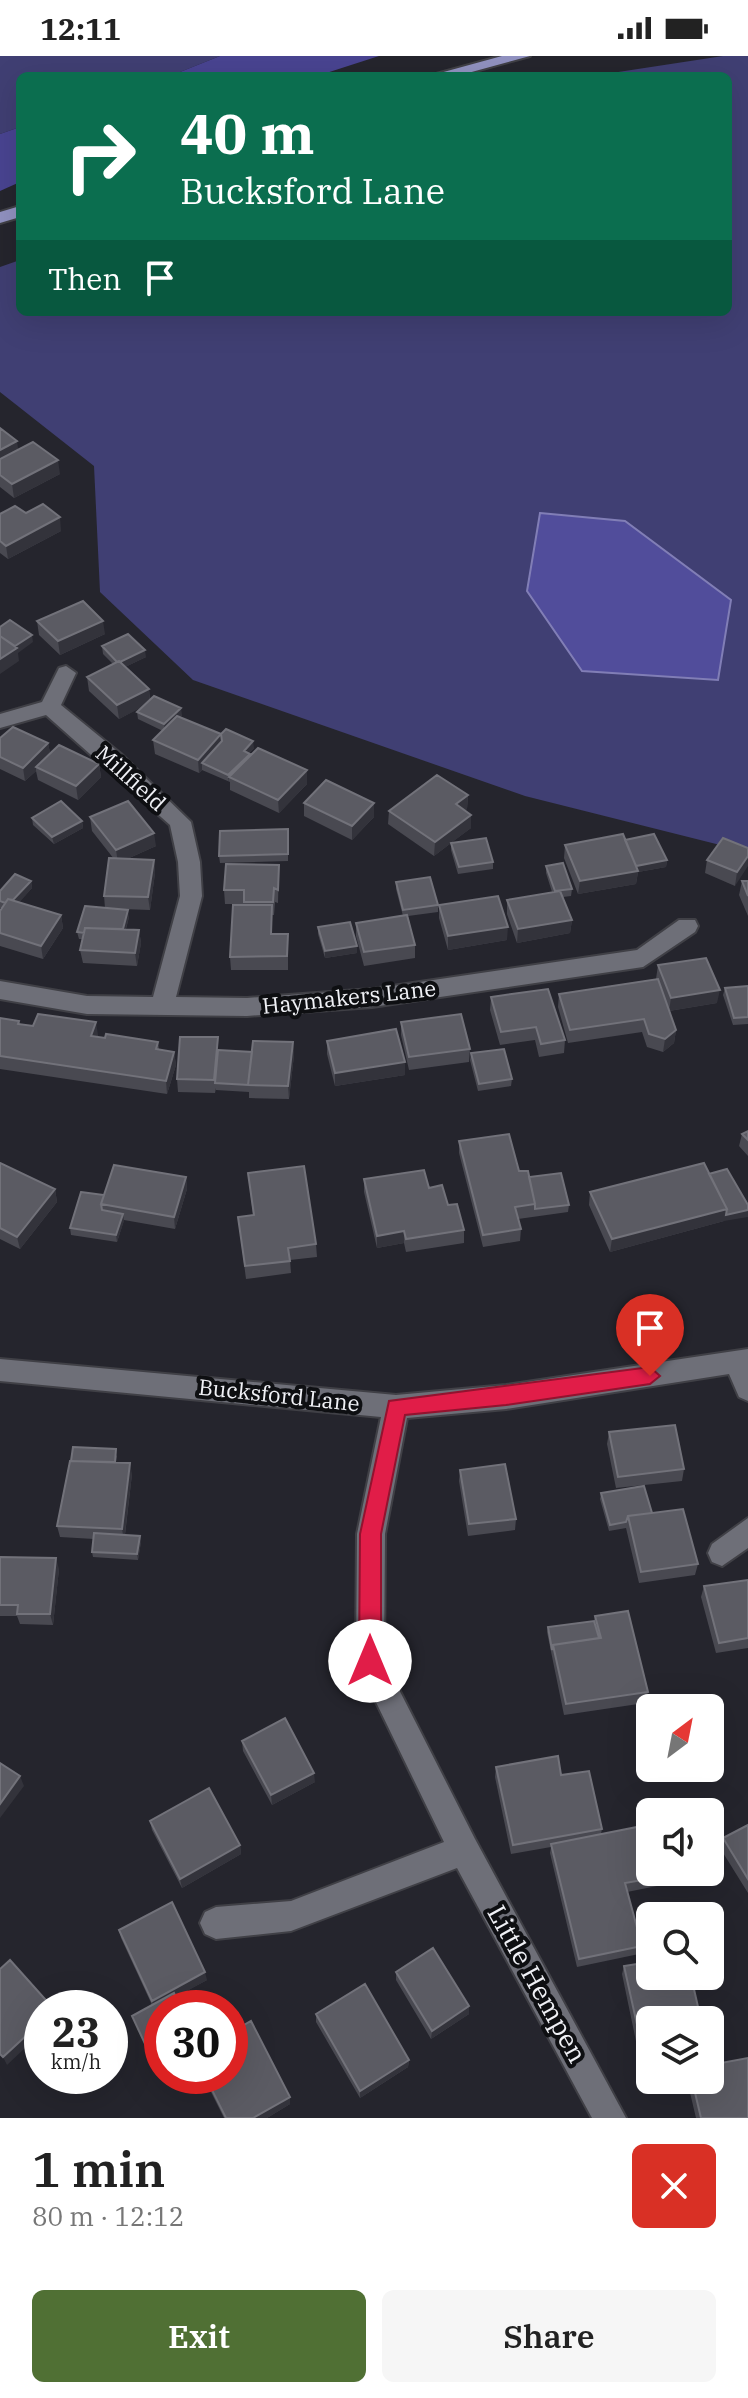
<!DOCTYPE html>
<html lang="en">
<head>
<meta charset="utf-8">
<style>
	body { margin:0; font-family:"IBM Plex Serif",serif; background:#f6f6f6; color:#222; height:100vh; display:flex; flex-direction:column; font-size:30px; white-space:nowrap }
	* { box-sizing:border-box; margin:0 }
	p { font-size:26px; color:#767676 }
	.icon { flex:none; width:44px; height:44px; fill:none; stroke:currentColor; stroke-width:2; stroke-linecap:round; stroke-linejoin:round }
	.map { position:relative; height:2062px; overflow:hidden }
	.sheet { display:flex; flex-direction:column; background:#fff; flex:1 }
	.sheet>* { flex:none }
	.hud { position:absolute; left:16px; top:16px; width:716px; height:244px; border-radius:12px; box-shadow:0 8px 32px #0002; background:#0b6e4f; color:#fff; overflow:hidden }
	.needle { width:52px; rotate:32deg }
	.buttons { position:absolute; left:636px; top:1638px; display:grid; gap:16px }
	.buttons a { display:grid; place-items:center; width:88px; height:88px; border-radius:12px; background:#fff; box-shadow:0 8px 32px #0002; font-size:40px }
	.speed { position:absolute; left:24px; top:1934px; display:flex; gap:16px; font-size:40px; font-weight:700; text-align:center }
	.speed>* { display:grid; place-content:center; width:104px; height:104px; border-radius:50%; background:#fff; box-shadow:0 8px 32px #0002; line-height:1 }
	.speed small { font-size:20px; font-weight:400 }
	.speed .limit { border:12px solid #d22; background:#fff; color:#111 }
	.pin { position:absolute; display:grid; place-items:center; width:68px; height:68px; color:#fff; margin:-82px -34px; border-radius:50% 50% 50% 0; rotate:-45deg; box-shadow:0 0 8px #0007 }
	.pin .icon { rotate:45deg }
	.me { position:absolute; width:88px; margin:-44px; rotate:0deg; stroke-linejoin:round; filter:drop-shadow(0 0 6px #0008) }
	.turn { display:flex; align-items:center; gap:28px; height:168px; padding:0 32px; font-size:36px }
	.turn .icon { width:104px; height:104px; stroke-width:2.5 }
	.turn b { display:block; font-size:56px; line-height:68px }
	.then { display:flex; align-items:center; height:76px; padding:0 32px; background:#0003; gap:16px; font-size:30px }
	.round { display:grid; place-items:center; flex:none; width:84px; height:84px; border-radius:12px; background:#f6f6f6 }
	.summary { display:flex; align-items:center; justify-content:space-between; height:136px; padding:0 32px }
	h1 { font-size:48px; font-weight:600; line-height:60px }
	.primary-button { display:flex; gap:16px; margin-top:auto; padding:16px 32px }
	.primary-button a { flex:1; height:92px; border-radius:12px; background:#507034; color:#fff; font-size:32px; font-weight:600; line-height:92px; text-align:center }
	.primary-button a+a { background:#f6f6f6; color:#222 }
	.status { display:flex; justify-content:space-between; align-items:center; height:56px; padding:0 40px; background:#fff; direction:ltr }
	.status svg { height:22px; fill:currentColor }
	.map>svg:first-child { display:block }
	.green { fill:#403f73 }
	.forest { fill:#494491 }
	.water { fill:#514d9b; stroke:#817eb6; stroke-width:2 }
	.lines { fill:none; stroke-linecap:round; stroke-linejoin:round }
	.minor-casing { stroke:#404046; stroke-width:4 }
	.major-casing { stroke:#404046; stroke-width:4 }
	.minor { fill:#6e6f78; fill-rule:evenodd }
	.major { fill:#9192c1; fill-rule:evenodd }
	.wall { fill:#494951 }
	.shaded-wall { fill:#33333b }
	.building { fill:#5b5b63; stroke:#72727a; stroke-width:2 }
	.route { fill:#e11d48; stroke:#92132f; stroke-width:2 }
	.labels { text-anchor:middle; stroke-width:8; stroke-linejoin:round; paint-order:stroke }
	.street-label { font-size:22px; fill:#f0f1f6; stroke:#0e0f12 }
	.near-street-label { font-size:26px; fill:#f0f1f6; stroke:#0e0f12 }
</style>
</head>
<body>
<div class="status"><b>12:11</b><svg viewBox="0 0 49 12"><path d="M0 12V9h3v3zM5 12V6h3v6zM10 12V3h3v9zM15 12V0h3v12zM26 1h20v11H26zM47 4h2v5h-2z"/></svg></div>
<div class="map">
<svg width="748" height="2062" viewBox="0 0 748 2062">
	<rect width="100%" height="100%" fill="#25252d"/>
	<path class="green" d="M0,0H220L170,20H20V71L0,78Z
		M723,0H748V796L525,740L193,624L100,536L94,410L0,336V211L20,204V256H728V20H592Z"/>
	<path class="forest" d="M220,0H379L317,20H170Z
		M20,71V126L0,135V78Z"/>
	<path class="water" d="M540,457L625,465L731,544L718,624L582,615L527,535Z"/>
	<g class="lines">
		<g class="minor-casing">
			<path id="minor" d="M66,610L76,617L61,649L121,698L191,766L200,806L202,840L176,941L247,942L372,933L637,894L679,864H695L698,870L695,876L643,911L372,951L247,960L87,958L0,943V925L87,940L153,941L180,840L178,806L170,769L46,659L0,672V658L42,646L59,612Z
				M748,1293V1345L739,1341L729,1318L506,1353L407,1362L385,1478L384,1604L475,1783L626,2062H592L457,1812L291,1875L216,1883L205,1878L200,1867L205,1856L216,1851L291,1845L444,1786L356,1605L357,1478L381,1361L0,1325V1303L396,1339L506,1329Z
				M748,1462V1492L722,1510L712,1506L708,1497L712,1488Z"/>
		</g>
		<g class="major-casing">
			<path id="major" d="M502,0H530L457,20H429Z
				M20,150V161L0,167V156Z"/>
		</g>
		<use href="#minor" class="minor"/>
		<use href="#major" class="major"/>
	</g>
	<path class="wall" d="M0,372L19,394L60,418L14,442L0,431Z
		M26,457L61,475L8,503L0,497V458Z
		M37,565L105,578L60,599L39,579Z
		M102,590L146,601L125,611L149,633L150,644L182,659L180,661L254,692L249,697L250,700L307,714V728L279,757L230,734V726L202,714L199,717L155,698L153,684L163,675L138,663L137,656L143,650L119,663L89,635L87,621L113,608L103,598Z
		M0,682L48,687L50,697L99,708L101,721L78,744L38,724L36,715L25,725L0,713Z
		M468,739L467,753L465,754L471,772L452,786L493,806V813L458,818L451,794V787L434,800L388,768L389,755Z
		M304,747L374,761L352,784L304,760Z
		M90,761L156,790L127,803L154,804L155,817L150,854L122,853L129,861L126,873L139,874L141,887L137,910L83,907L80,894L83,883H79L77,876L105,852L104,840L114,803L92,775Z
		M32,762L82,765L83,772L54,788L33,769Z
		M288,773V805L220,807L219,800Z
		M625,784L667,804L666,811L638,816L636,828L578,838L564,802L565,789Z
		M748,792L735,830L705,817L707,804Z
		M279,809L278,847L275,846L274,859H272V878L288,891V914H231L230,901L244,848H225L224,834Z
		M546,810L572,833L571,840L563,841L572,864L570,877L517,887L507,858V844L552,836L546,817Z
		M31,825L32,832L19,846L61,859L63,872L43,903L0,890V855L2,852H0V835Z
		M742,825H748V860L739,839Z
		M396,826L438,849V856L408,860L415,889V902L364,910L356,880V867L403,860L396,833Z
		M439,849L507,884L448,894L439,862Z
		M318,871L357,890V897L325,902L318,878Z
		M658,909L717,947L669,955L676,974L674,987L663,996L647,991L642,976L568,987L558,951L559,938L656,923Z
		M748,930V968L733,969L723,939L725,932Z
		M491,941L565,984L564,997L539,1001L535,984L500,989L490,954Z
		M0,962L19,965L20,968L98,979L97,981L158,986L159,993L174,996L176,1009L167,1038L0,1013Z
		M401,966L470,993L469,1006L409,1014L401,979Z
		M327,985L405,1006V1019L335,1030L327,998Z
		M293,986L294,999L289,1043L249,1042V1036L216,1034V1032L215,1037L178,1036L177,1023L219,994L252,996Z
		M471,997L512,1023L511,1030L478,1035L470,1004Z
		M748,1075V1100L739,1090L742,1078Z
		M459,1085L529,1121L569,1149L568,1156L518,1163L521,1173L520,1185L483,1191L459,1097Z
		M0,1107L55,1133L57,1146L20,1193L0,1183Z
		M248,1117L316,1188L317,1201L290,1204L291,1217L246,1223L238,1161L253,1159Z
		M186,1121L187,1133L175,1173L124,1164L117,1186L71,1179L70,1172L104,1139Z
		M364,1123L429,1132L448,1149L464,1174V1187L406,1196L404,1187L377,1192L364,1136Z
		M590,1136L724,1165L610,1196L589,1149Z
		M609,1376L684,1413L682,1425L616,1432L607,1388Z
		M117,1399L116,1406L132,1418L125,1479L141,1486L138,1504L93,1501L92,1496L94,1483L60,1481L57,1470Z
		M460,1414L516,1463L515,1474L468,1480L459,1425Z
		M601,1437L652,1457L698,1508L695,1519L639,1527L626,1472L609,1475L600,1443Z
		M0,1501L59,1513L53,1569L20,1568L17,1560H0Z
		M748,1524V1592L716,1597L701,1541L704,1530Z
		M595,1560L648,1636L645,1647L564,1659L547,1576L548,1571L594,1565Z
		M242,1685L315,1726L272,1749L243,1695Z
		M496,1711L561,1719L602,1773L601,1778L660,1821L657,1830L627,1836L642,1890L639,1898L577,1911L550,1797L551,1791L511,1798L495,1721Z
		M150,1765L240,1789L241,1798L182,1832L152,1774Z
		M748,1769V1837L720,1792L723,1782Z
		M119,1874L207,1924L175,1941L161,2024L132,1960L152,1949L121,1882Z
		M624,1910L650,1964V1988L637,1990L622,1918Z
		M396,1916L469,1958L431,1983L396,1924Z
		M316,1958L409,2004L408,2011L360,2042L316,1966Z
		M203,2020H230L290,2048L267,2062H224Z
		M687,2024H710L748,2062H696Z"/>
	<path class="shaded-wall" d="M17,385L19,399L0,409V394Z
		M58,404L60,418L14,442L12,428Z
		M60,461L61,475L8,503L6,490Z
		M103,565L105,578L60,599L58,585Z
		M32,579L33,586L18,597L19,605L0,618V603L10,593Z
		M145,594L146,601L119,614V607Z
		M149,633L150,647L119,663L117,649Z
		M181,652L182,659L165,676L164,668Z
		M221,678L222,692L202,707V714L199,717L198,704Z
		M253,685L254,692L244,702V695Z
		M48,687L51,701L36,711V715L25,725L23,712Z
		M250,698V705L229,721V727L228,719Z
		M99,708L101,721L78,744L76,730Z
		M307,714V728L279,757L278,744Z
		M468,739L467,753L455,761L456,748Z
		M374,747V761L352,784V770Z
		M471,759V772L434,800L435,786Z
		M82,765L83,772L54,788L52,781Z
		M154,777L156,790L118,807L116,794Z
		M748,800V810L735,830L737,816Z
		M154,804L155,817L150,854L148,841Z
		M667,804L666,811L638,816L636,828L578,838L580,825L633,811Z
		M31,825L32,832L11,856L9,849Z
		M128,854L129,861L122,886L121,879Z
		M61,859L63,872L43,903L41,890Z
		M572,864L570,877L517,887L518,873Z
		M508,871L507,884L448,894V880Z
		M139,874L141,887L137,910L135,897Z
		M357,890V897L325,902V895Z
		M720,934L717,947L669,955L671,942Z
		M96,966L98,979L93,993L91,980Z
		M676,974L674,987L663,996L665,983Z
		M293,986L294,999L289,1043L288,1030Z
		M174,996L176,1009L167,1038L166,1025Z
		M405,1006V1019L335,1030V1017Z
		M186,1121L187,1133L175,1173L174,1161Z
		M55,1133L57,1146L20,1193L17,1181Z
		M727,1153L748,1154V1161L724,1165L610,1196L612,1183Z
		M123,1158L124,1165L117,1186L116,1179Z
		M404,1175V1187L377,1192V1180Z
		M130,1407L132,1418L124,1485L122,1473Z
		M140,1480L141,1486L138,1504L137,1498Z
		M56,1502L59,1513L53,1569L50,1558Z
		M314,1717L315,1726L272,1749L271,1739Z
		M20,1720L24,1730L0,1762V1748Z
		M240,1789L241,1798L182,1832L180,1823Z
		M205,1916L207,1924L154,1953L152,1945Z
		M469,1950V1958L431,1983L432,1975Z
		M42,1965V1976L7,2009L3,2001Z
		M409,2004L408,2011L360,2042V2035Z
		M290,2041V2048L267,2062H253Z"/>
	<path class="building" d="M0,372L17,385L0,394Z
		M33,386L58,404L12,428L0,419V403Z
		M43,448L60,461L6,490L0,485V458L15,450L26,457Z
		M83,545L103,565L58,585L37,565Z
		M10,564L32,579L15,590L0,580V571Z
		M128,578L145,594L120,606H117L102,590Z
		M0,580L17,592L0,603Z
		M119,605L149,633L117,649L87,621Z
		M154,640L181,652L164,668L137,656Z
		M177,660L221,678L198,704L153,684Z
		M13,671L48,687L23,712L0,701V682Z
		M226,673L253,685L244,695L250,698L228,719L202,707L222,685L221,678Z
		M59,689L99,708L76,730L36,711Z
		M258,692L307,714L278,744L229,721Z
		M437,719L468,739L456,748L471,759L435,786L389,755Z
		M326,724L374,747L352,770L304,747Z
		M61,745L82,765L52,781L32,762Z
		M128,745L154,777L116,794L90,761Z
		M288,773V798L219,800L220,775Z
		M623,778L638,815L580,825L565,789Z
		M654,778L667,804L636,810L625,784Z
		M486,782L493,806L459,811L451,787Z
		M723,782L748,792V800L737,816L707,804Z
		M109,802L154,804L148,841L104,840Z
		M563,807L572,833L555,835L546,810Z
		M226,808L279,809L278,834L274,832L273,846H244V834H224Z
		M15,818L31,825L13,844L8,843L5,847L0,845V835Z
		M430,821L438,849L403,854L396,826Z
		M742,825H748V840Z
		M560,835L572,864L518,873L507,844Z
		M498,840L508,871L448,880L439,849Z
		M8,843L61,859L41,890L0,877V855Z
		M233,849H272L271,878H288L287,900L230,901Z
		M85,850L128,854L123,873L85,872L84,877L77,876Z
		M407,859L415,889L364,896L356,867Z
		M350,866L357,890L325,895L318,871Z
		M85,872L139,874L135,897L80,894Z
		M706,902L720,934L671,942L658,909Z
		M658,923L676,974L665,983L649,978L644,963L570,974L559,938Z
		M748,930V961L734,962L725,932Z
		M548,933L565,984L541,988L536,971L501,976L491,941Z
		M38,958L96,966L91,980L105,982L106,978L158,986L156,993L174,996L166,1025L0,1000V962L19,965L18,968L33,970Z
		M461,958L470,993L409,1001L401,966Z
		M396,973L405,1006L335,1017L327,985Z
		M180,981H218L214,1024L177,1023Z
		M253,985L293,986L288,1030L248,1029Z
		M504,993L512,1023L479,1028L471,997Z
		M218,994L252,996L248,1029H249L215,1027Z
		M748,1075V1084L742,1078Z
		M509,1078L519,1115H528L535,1148L515,1151L521,1173L483,1179L459,1085Z
		M0,1107L55,1133L17,1181L0,1172Z
		M704,1107L727,1153L612,1183L590,1136Z
		M114,1109L186,1121L174,1161L101,1148Z
		M304,1110L316,1188L288,1192L290,1205L245,1210L238,1161L254,1159L248,1117Z
		M727,1113L748,1149V1154L726,1159L727,1153L709,1118Z
		M424,1114L429,1132L442,1129L448,1149L457,1148L464,1174L406,1183L404,1175L377,1180L364,1123Z
		M561,1117L569,1149L535,1153V1148L529,1121Z
		M81,1136L104,1139L101,1148L102,1154L123,1158L116,1179L70,1172Z
		M675,1369L684,1413L618,1421L609,1376Z
		M73,1391L116,1393L115,1406L71,1405Z
		M70,1405L130,1407L122,1473L57,1470Z
		M505,1408L516,1463L469,1468L460,1414Z
		M644,1430L652,1457L628,1460L626,1466L610,1469L601,1437Z
		M683,1453L698,1508L641,1516L628,1460Z
		M94,1477L140,1480L137,1498L92,1496Z
		M0,1501L56,1502L50,1558H17L18,1549H0Z
		M748,1524V1582L719,1587L704,1530Z
		M628,1555L648,1636L566,1648L553,1589L601,1582L595,1560Z
		M594,1565L599,1582L553,1589L552,1594L548,1571Z
		M285,1662L314,1717L271,1739L242,1685Z
		M558,1700L561,1719L589,1715L602,1773L513,1789L496,1711Z
		M0,1707L20,1720L0,1748Z
		M209,1732L240,1789L180,1823L150,1765Z
		M647,1769L650,1782V1816H659L660,1821L625,1827L642,1890L579,1903L551,1788Z
		M748,1769V1823L723,1782Z
		M172,1846L205,1916L152,1945L119,1874Z
		M433,1892L469,1950L432,1975L396,1916Z
		M10,1904L53,1952H42V1965L3,2001L0,1998V1913Z
		M650,1906V1920H691L701,1964H650V1981L640,1982L624,1910Z
		M365,1928L409,2004L360,2035L316,1958Z
		M174,1937L181,1952H162V2019L160,2020L132,1960Z
		M251,1965L290,2041L253,2062H226L205,2020H230V1977Z
		M748,2002V2062H701L692,2024H710V2009Z"/>
	<path class="route" d="M650,1311L660,1320L650,1328L506,1349L405,1359L381,1478V1605L377,1612L370,1615L362,1612L359,1605L360,1478L389,1345Z"/>
	<g class="labels">
		<g class="street-label">
			<text transform="translate(131 722) rotate(42)" y="8">Millfield</text>
			<text transform="translate(349 941) rotate(-6)" y="8">Haymakers Lane</text>
			<text transform="translate(279 1339) rotate(6)" y="8">Bucksford Lane</text>
		</g>
		<g class="near-street-label">
			<text transform="translate(537 1928) rotate(61)" y="9">Little Hempen</text>
		</g>
	</g>
</svg>
<div class="buttons">
<a><svg class="needle" viewBox="-14 -14 28 28"><path d="M0-13l5 13h-10z" fill="#e53935"/><path d="M0 13l5-13h-10z" fill="#767676"/></svg></a>
<a><svg class="icon" aria-label="sound" viewBox="0 0 24 24"><path d="M4 9h4l5-4v14l-5-4H4zM17 9q2 3 0 6"/></svg></a>
<a><svg class="icon" aria-label="search" viewBox="0 0 24 24"><circle cx="10" cy="10" r="6"/><path d="M15 15l6 6"/></svg></a>
<a><svg class="icon" aria-label="layers" viewBox="0 0 24 24"><path d="M12 4l9 5-9 5-9-5zM3 14l9 5 9-5"/></svg></a>
</div>
<div class="speed"><div>23<small>km/h</small></div><div class="limit">30</div></div>
<div class="pin" style="left:650px;top:1320px;background:#d93025"><svg class="icon" aria-label="arrive" viewBox="0 0 24 24"><path d="M6 21V4h12l-3 4 3 4H6"/></svg></div>
<svg class="me" style="left:370px;top:1605px" viewBox="-20 -20 40 40"><circle r="19" fill="#fff"/><path d="M0-13L10 11 0 6-10 11z" fill="#e11d48"/></svg>
<div class="hud">
<div class="turn"><svg class="icon" aria-label="right" viewBox="0 0 24 24"><path d="M7 20v-9h11M14 6l5 5-5 5"/></svg><div><b>40 m</b>Bucksford Lane</div></div>
<div class="then">Then<svg class="icon" aria-label="arrive" viewBox="0 0 24 24"><path d="M6 21V4h12l-3 4 3 4H6"/></svg></div>
</div>
</div>
<section class="sheet">
<div class="summary"><div><h1>1 min</h1><p>80 m · 12:12</p></div><a class="round" style="background:#d93025;color:#fff"><svg class="icon" aria-label="close" viewBox="0 0 24 24"><path d="M6 6l12 12M18 6L6 18"/></svg></a></div>
<div class="primary-button"><a>Exit</a><a>Share</a></div>
</section>
</body>
</html>
